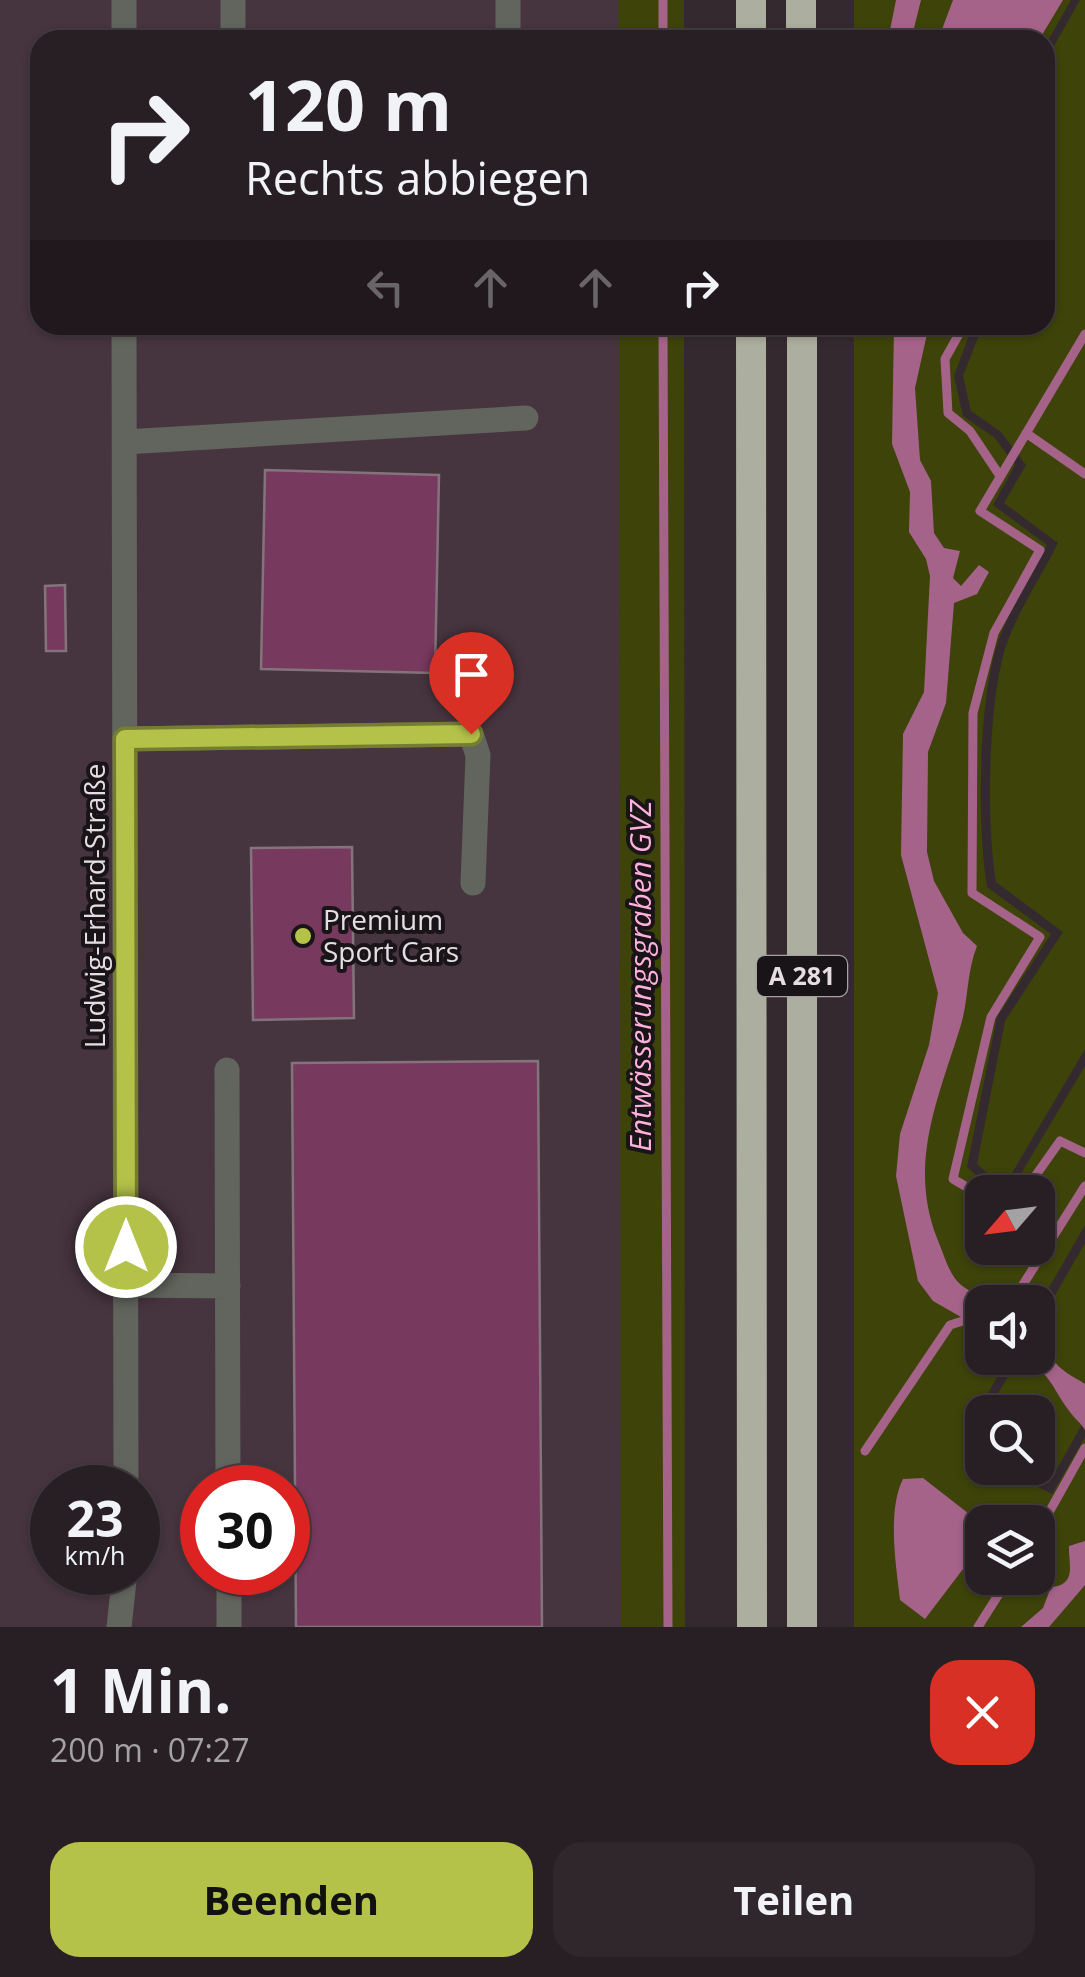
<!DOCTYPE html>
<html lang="de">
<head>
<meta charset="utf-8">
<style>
	body { margin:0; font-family:"Open Sans",sans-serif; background:#30272c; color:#f1f3f6; height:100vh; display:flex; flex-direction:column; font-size:38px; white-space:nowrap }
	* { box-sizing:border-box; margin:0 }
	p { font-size:32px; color:#a5a2a6 }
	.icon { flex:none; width:55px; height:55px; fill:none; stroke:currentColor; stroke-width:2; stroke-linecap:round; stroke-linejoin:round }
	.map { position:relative; height:1627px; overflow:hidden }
	.drawer { display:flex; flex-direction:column; background:#281f24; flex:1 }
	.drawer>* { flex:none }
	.top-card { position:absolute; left:30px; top:30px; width:1025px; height:305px; border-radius:30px; box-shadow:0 2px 8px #0004,0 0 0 2px #443d41; background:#281f24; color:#f1f3f6; overflow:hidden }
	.needle { width:65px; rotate:242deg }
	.fabs { position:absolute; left:965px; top:1175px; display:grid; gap:20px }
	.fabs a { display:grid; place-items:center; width:90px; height:90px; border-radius:20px; background:#281f24; box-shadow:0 2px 8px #0004,0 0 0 2px #443d41; font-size:50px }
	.speed { position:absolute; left:30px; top:1465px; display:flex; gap:20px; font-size:50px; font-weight:700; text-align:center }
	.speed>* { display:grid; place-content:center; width:130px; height:130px; border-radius:50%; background:#281f24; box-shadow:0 2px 8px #0004,0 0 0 2px #443d41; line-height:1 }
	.speed small { font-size:25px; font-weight:400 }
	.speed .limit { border:15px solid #d22; background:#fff; color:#111 }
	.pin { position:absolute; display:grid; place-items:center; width:85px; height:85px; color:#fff; margin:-102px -42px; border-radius:50% 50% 50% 0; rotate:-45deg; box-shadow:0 0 10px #0007 }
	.pin .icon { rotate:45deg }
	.me { position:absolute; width:110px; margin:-55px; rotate:0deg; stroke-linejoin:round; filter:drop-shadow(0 0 8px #0008) }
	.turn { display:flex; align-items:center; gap:35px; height:210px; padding:0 50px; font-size:45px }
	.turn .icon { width:130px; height:130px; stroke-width:2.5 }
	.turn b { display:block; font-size:70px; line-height:85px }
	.lanes { display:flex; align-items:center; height:95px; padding:0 50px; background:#0003; justify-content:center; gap:50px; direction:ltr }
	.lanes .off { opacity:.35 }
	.round { display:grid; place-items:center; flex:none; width:105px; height:105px; border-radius:30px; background:#30272c }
	.summary { display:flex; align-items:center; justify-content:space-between; height:170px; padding:0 50px }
	h1 { font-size:60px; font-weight:700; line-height:75px }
	.action { display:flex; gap:20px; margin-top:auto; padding:20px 50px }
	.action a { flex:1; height:115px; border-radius:30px; background:#b4c24a; color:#111; font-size:40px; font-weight:700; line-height:115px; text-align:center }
	.action a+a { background:#30272c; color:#f1f3f6 }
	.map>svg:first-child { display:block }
	.built { fill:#46343e; fill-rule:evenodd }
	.green { fill:#3d4309; fill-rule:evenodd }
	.water { fill:#a6638a }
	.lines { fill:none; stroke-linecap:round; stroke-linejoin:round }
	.stream { stroke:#a6638a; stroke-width:9 }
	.building { fill:#78395f; stroke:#83747c; stroke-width:2.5 }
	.minor { stroke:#62645e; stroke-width:25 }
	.highway { stroke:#acae9f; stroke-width:30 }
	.route-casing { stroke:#757e30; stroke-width:25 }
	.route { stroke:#b4c24a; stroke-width:18 }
	.poi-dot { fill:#b4c24a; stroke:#191417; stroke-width:4 }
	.labels { text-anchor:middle; stroke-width:8; stroke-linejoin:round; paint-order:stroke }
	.shield { fill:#191417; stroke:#a8a1a4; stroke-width:2.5 }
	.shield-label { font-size:25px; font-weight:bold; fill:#e5dde1 }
	.street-label { font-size:28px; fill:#e5dde1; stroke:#191417 }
	.poi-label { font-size:28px; fill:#e5dde1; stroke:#191417; text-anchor:start }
	.water-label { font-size:30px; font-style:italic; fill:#ffb1dc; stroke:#191417 }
</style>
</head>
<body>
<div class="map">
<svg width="1085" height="1627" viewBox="0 0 1085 1627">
	<rect width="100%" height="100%" fill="#352930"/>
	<path class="built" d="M0,0H619V40H40V325H620L622,1627H0ZM52,1488H138V1572H52ZM202,1488H288V1572H202Z"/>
	<path class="green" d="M618,0H684V40H619Z
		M854,0H1071L1045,46V40H854Z
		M1080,0H1085V1049L1005,1185L1000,1184L977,1164L1005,1021L1063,932L996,882C986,825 988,700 1006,646C1018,610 1042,576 1058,543L1004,503L1026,465L1001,432L971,411L963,376L983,325H1045V62Z
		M619,325H684L685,1627H621Z
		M854,325H973L954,376L963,416L995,438L1015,465L993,505L1047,545C1031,577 1009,609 998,642C978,699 977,827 987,887L1051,934L997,1017L967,1167L996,1192H982V1248H1038V1192H1010L1085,1066V1225L1038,1307V1302H982V1358H1008L967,1430L982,1453V1468H1000L1052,1494L1085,1437V1627H854ZM982,1522H1038V1578H982Z
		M1085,1243V1419L1049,1483L1019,1468H1038V1412H987L1019,1358H1038V1325Z"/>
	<path class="water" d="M896,0H921L911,40H888Z
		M953,0H1063L1039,40H938Z
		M894,325H929L915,388L920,460L931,481L934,533L944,548L960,551L953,578L961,586L979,565L989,572L977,594L954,603L946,703L928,752L927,852L934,881L963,933L977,946C966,974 969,1000 960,1028C938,1099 908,1164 937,1238C954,1281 952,1288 1001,1302H982V1329L933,1301L918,1281L896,1176L900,1134L929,1045L938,993L901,855L903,734L924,692L930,576L926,559L909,532L910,492L892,444Z
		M1038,1327C1048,1336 1045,1347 1052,1358C1060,1371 1073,1376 1085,1384V1430C1081,1423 1075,1419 1070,1412C1049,1385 1053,1371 1015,1358H1038Z
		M923,1478L982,1524L979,1548L925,1619L900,1600C896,1565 887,1511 903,1479Z
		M1085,1541V1585L1049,1627H1021L1043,1608L1051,1587C1078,1585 1068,1562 1069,1546Z"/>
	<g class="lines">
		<path class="stream" d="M663,40V0
			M663,325L668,1627
			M964,325L945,359L948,413L970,431L1000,476
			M1026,433L1085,474
			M1024,1192L1060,1141L1085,1153
			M982,1196L953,1179L991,1017L1040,937L972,893L973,713L994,633L1040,550L980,511L1085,334
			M1012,1302L1085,1186
			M865,1451L950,1325L982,1315
			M1038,1532L1085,1448
			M978,1627L1009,1578"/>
	</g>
	<path class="building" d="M265,470L439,475L435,673L261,669Z
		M65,585L66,651H46L45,586Z
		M352,847L354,1018L253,1020L251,848Z
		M538,1061L542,1627H296L292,1063Z"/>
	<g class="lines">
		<path class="minor" d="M233,0V40
			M124,40V0
			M508,40V0
			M124,325L126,1488
			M125,442L526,418
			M125,739L471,734L478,755L473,883
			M227,1070L228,1488
			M126,1285L228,1286
			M229,1572V1627
			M119,1627L125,1572"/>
		<path class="highway" d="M751,0V40
			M801,0V40
			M751,325L752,1627
			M802,325V1627"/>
	</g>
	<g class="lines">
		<g class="route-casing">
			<path id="route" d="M126,1247L125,739L471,734"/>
		</g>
		<use href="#route" class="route"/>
	</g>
	<circle class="poi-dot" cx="303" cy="936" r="10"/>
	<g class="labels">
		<rect class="shield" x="757" y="956" width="90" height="40" rx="8"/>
		<g class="shield-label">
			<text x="802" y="985">A 281</text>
		</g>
		<g class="street-label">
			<text transform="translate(95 906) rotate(-90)" y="10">Ludwig-Erhard-Straße</text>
		</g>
		<g class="poi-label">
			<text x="323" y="930">Premium<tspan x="323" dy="32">Sport Cars</tspan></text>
		</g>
		<g class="water-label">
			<text transform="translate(641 976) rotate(-90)" y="10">Entwässerungsgraben GVZ</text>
		</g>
	</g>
</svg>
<div class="fabs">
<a><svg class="needle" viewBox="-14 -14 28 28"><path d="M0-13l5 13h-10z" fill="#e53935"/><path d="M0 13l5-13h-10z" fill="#a5a2a6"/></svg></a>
<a><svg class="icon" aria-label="sound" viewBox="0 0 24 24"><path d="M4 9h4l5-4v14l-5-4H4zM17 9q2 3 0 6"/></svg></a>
<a><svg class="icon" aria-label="search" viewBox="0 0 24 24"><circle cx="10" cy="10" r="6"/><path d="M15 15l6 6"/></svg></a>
<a><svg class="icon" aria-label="layers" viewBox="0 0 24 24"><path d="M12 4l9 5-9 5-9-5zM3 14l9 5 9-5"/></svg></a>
</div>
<div class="speed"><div>23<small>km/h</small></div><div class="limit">30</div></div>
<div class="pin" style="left:471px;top:734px;background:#d93025"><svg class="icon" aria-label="arrive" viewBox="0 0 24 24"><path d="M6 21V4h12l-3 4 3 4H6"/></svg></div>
<svg class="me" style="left:126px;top:1247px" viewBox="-20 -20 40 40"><circle r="17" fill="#b4c24a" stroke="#fff" stroke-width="3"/><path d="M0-11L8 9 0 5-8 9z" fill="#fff"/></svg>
<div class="top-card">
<div class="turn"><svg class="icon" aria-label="right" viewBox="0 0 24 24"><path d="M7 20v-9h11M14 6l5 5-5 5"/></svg><div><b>120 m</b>Rechts abbiegen</div></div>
<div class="lanes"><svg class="icon off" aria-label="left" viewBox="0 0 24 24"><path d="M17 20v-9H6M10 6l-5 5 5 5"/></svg><svg class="icon off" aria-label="ahead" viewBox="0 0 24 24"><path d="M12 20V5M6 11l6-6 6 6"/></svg><svg class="icon off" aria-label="ahead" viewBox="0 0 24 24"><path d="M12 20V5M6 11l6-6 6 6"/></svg><svg class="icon" aria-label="right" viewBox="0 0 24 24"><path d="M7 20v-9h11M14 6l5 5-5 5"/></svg></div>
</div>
</div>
<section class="drawer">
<div class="summary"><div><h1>1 Min.</h1><p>200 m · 07:27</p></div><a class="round" style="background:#d93025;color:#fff"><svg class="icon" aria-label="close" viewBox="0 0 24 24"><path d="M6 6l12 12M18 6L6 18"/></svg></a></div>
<div class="action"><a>Beenden</a><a>Teilen</a></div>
</section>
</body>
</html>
